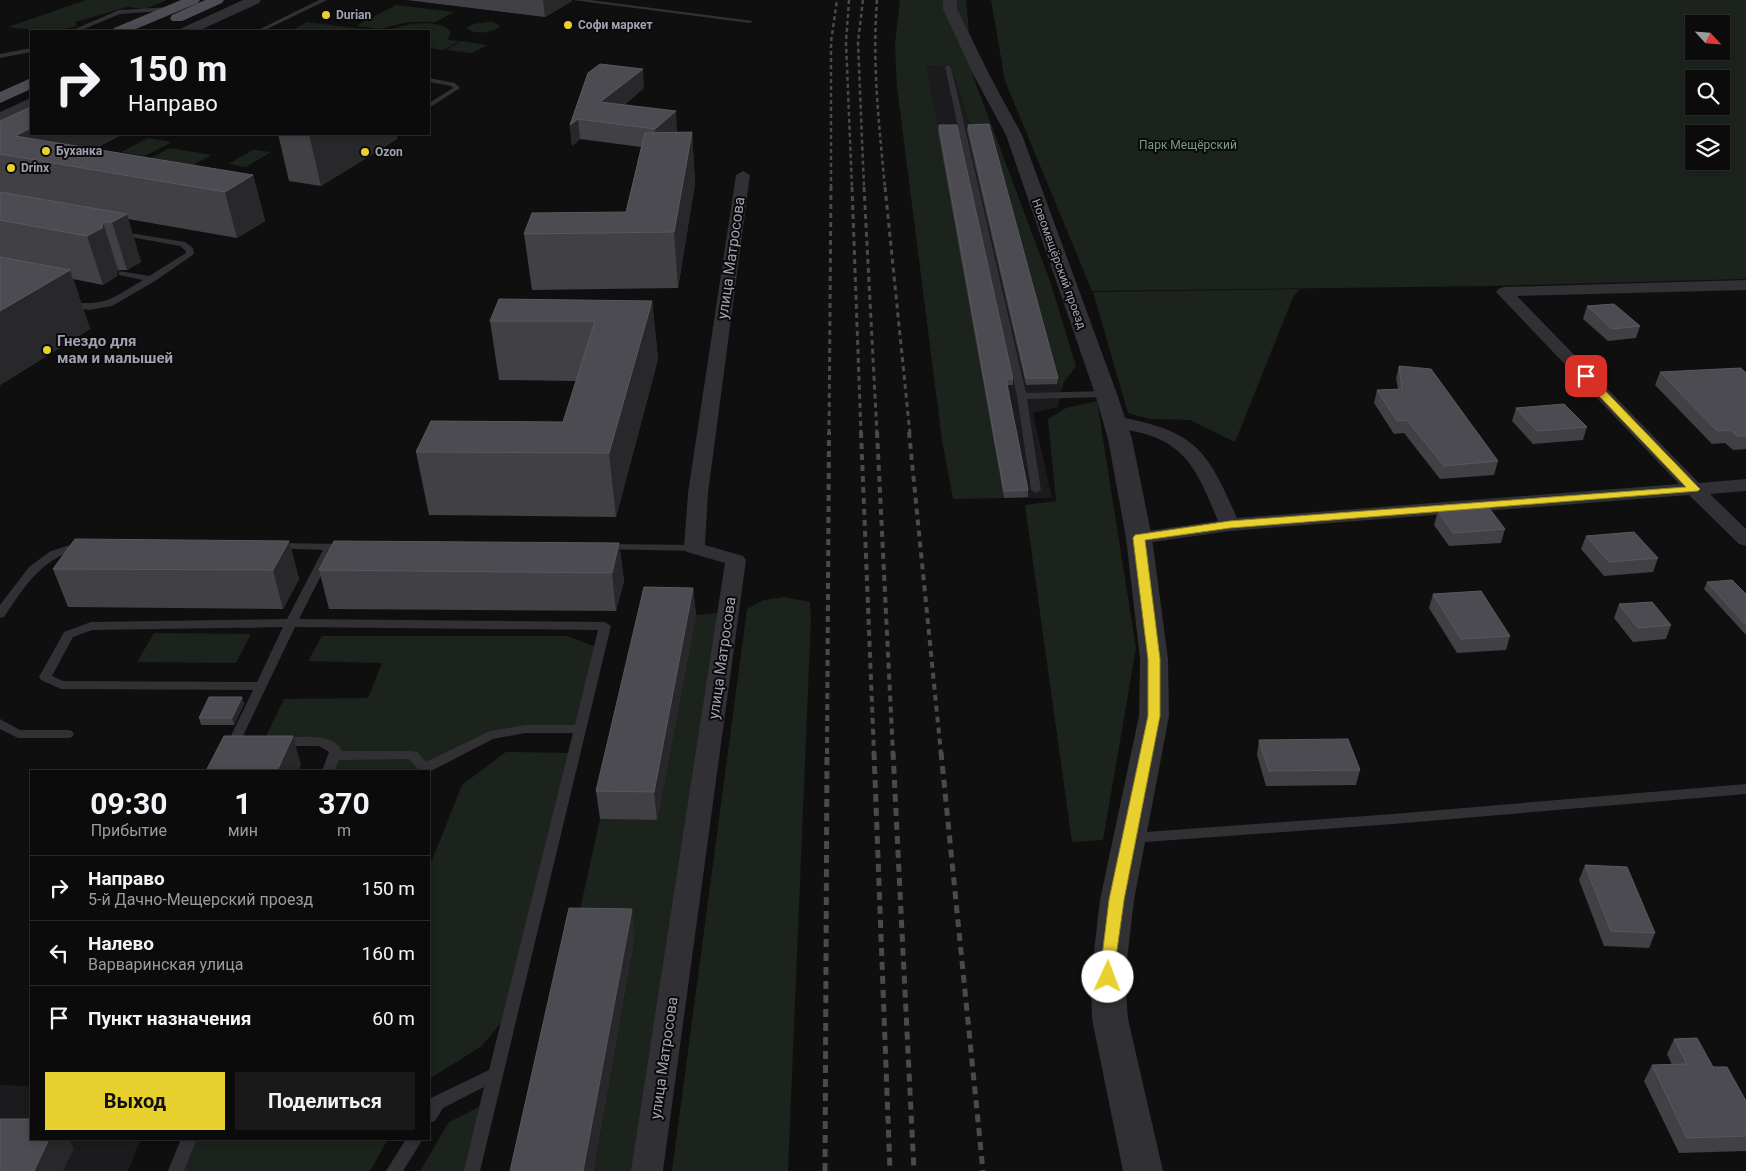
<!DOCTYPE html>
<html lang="ru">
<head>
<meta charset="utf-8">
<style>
	body { margin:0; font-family:Roboto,sans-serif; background:#19191a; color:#f1f3f6; height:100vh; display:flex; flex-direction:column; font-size:19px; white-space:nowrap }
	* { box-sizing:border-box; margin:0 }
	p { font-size:16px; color:#9a9b9d }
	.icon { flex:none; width:28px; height:28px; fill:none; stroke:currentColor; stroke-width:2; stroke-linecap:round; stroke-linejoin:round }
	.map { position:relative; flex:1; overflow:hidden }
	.drawer { position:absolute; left:30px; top:770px; width:400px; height:370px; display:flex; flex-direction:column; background:#0b0b0c; border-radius:0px; box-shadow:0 2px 8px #0003,0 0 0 1px #2b2b2d }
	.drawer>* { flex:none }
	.banner { position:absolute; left:30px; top:30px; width:400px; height:105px; border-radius:0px; box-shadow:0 2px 8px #0003,0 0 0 1px #2b2b2d; background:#0b0b0c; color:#f1f3f6; overflow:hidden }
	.needle { width:32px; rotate:116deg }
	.buttons { position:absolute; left:1685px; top:15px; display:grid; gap:10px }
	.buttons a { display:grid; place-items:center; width:45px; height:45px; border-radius:0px; background:#0b0b0c; box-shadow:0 2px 8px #0003,0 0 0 1px #2b2b2d; font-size:25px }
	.pin { position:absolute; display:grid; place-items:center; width:42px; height:42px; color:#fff; margin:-21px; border-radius:10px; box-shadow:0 2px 8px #0006 }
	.me { position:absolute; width:55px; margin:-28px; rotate:2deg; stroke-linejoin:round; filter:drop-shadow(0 0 4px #0008) }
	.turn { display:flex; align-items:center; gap:18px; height:105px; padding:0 15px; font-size:22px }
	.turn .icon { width:65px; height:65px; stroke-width:2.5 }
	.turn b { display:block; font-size:35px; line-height:42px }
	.eta { display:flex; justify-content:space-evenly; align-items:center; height:85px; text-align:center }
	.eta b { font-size:30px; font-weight:700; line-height:35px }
	.action { display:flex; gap:10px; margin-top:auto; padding:10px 15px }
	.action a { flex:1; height:58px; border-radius:0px; background:#e8d12f; color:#111; font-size:20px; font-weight:700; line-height:58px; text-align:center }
	.action a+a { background:#19191a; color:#f1f3f6 }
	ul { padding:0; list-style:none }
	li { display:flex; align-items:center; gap:15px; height:65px; padding:0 15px; border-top:1px solid #2b2b2d }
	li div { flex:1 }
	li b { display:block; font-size:19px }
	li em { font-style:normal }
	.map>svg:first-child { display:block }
	.built { fill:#1b1b1d }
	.green { fill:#1c231d; fill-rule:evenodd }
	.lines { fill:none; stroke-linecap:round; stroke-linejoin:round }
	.service { fill:#303035; fill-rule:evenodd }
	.minor { fill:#303035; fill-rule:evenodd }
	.tertiary { fill:#303035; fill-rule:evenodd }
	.primary { fill:#4c4c54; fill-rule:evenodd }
	.rail-far3 { stroke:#494950; stroke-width:2.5; stroke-dasharray:4 3; stroke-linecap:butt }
	.rail-far2 { stroke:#494950; stroke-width:3; stroke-dasharray:5 4; stroke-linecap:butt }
	.rail-far1 { stroke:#494950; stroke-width:4; stroke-dasharray:6 5; stroke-linecap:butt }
	.rail { stroke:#494950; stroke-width:5; stroke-dasharray:8 6; stroke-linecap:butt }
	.wall { fill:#404045 }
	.shaded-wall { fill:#28282b }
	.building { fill:#4b4b51; stroke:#585860 }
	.route { fill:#e8d12f; stroke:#97881f }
	.poi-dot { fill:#e8d12f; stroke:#0a0a0b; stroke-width:2 }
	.labels { text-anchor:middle; stroke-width:4; stroke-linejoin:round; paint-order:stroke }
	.far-poi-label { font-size:12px; font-weight:bold; fill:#a1a2b1; stroke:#0a0a0b; text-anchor:start }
	.far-park-label { font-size:12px; fill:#789b82; stroke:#0a0a0b }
	.far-street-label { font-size:12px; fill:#a1a2b1; stroke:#0a0a0b }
	.street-label { font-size:15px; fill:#a1a2b1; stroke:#0a0a0b }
	.poi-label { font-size:15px; font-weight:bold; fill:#a1a2b1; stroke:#0a0a0b; text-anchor:start }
</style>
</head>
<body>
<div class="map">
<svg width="1746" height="1171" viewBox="0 0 1746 1171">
	<rect width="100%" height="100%" fill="#0f0f10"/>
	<path class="built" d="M927,65H951L971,130L1061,391L1058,407L1033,413L1052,498H1004Z
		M0,1085L31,1086V1139H141L128,1171H0Z"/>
	<path class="green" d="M86,0H167L145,9L127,7L75,22L77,26C54,33 32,30 8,27Z
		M900,0H966L973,76L1051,284L1076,366L1064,382L1061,391L971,130L951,65H927L1004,498L953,499L942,440L897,87L895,44Z
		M991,0H1746V279L1487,286L1092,291L1005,81ZM1694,24H1721V51H1694ZM1694,79H1721V106H1694ZM1694,134H1721V161H1694Z
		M396,5L454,12L436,22H408L380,29L356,26Z
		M307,22L379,31L292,30Z
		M487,22H493L500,26L498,28C489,33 475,35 466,28L473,24Z
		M410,24C423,23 443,21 451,32L448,40L459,41L444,50L429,48V31H384Z
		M461,41L487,45L472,53L446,50Z
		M148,138L172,142L145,156L121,152Z
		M170,148L212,155L191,166L149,159Z
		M253,150L271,152L246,167L228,164Z
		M1300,289L1293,297L1235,442L1190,420L1150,419L1128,413L1093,292Z
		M1097,401L1136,648L1103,840L1072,842L1025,505L1056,501L1048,419L1066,408Z
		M784,597L810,602L811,618L788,1171H672L747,609L764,600Z
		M728,612L647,1171H594L635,938L574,937L600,819L657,820L696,615Z
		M154,633L251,634L236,663L137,662Z
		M322,636H566L600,648L580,729L490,735L425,767L424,771H328L336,751L322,742H263L284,699L368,698L382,663L308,661Z
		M506,752L574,753L512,1009L482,1046L429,1079V868L462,785Z
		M489,1102L472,1171H420L449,1122Z
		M197,1139H388L370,1171H183Z"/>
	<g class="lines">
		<path class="service" d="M319,0H327L263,31H256Z
			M573,0H590L753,21L750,23Z
			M172,7L175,9L174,10L120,14L84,29L87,31H79L75,29L119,10Z
			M31,48V52L0,58V54Z
			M948,65L951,67L1026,393L1106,391L1111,394L1106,397L1027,399L1041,490L1036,493L1031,490L1017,396L945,67Z
			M429,78L455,83L460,88L429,108V103L453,88L451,86L429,82Z
			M117,231L185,242L193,248L194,254L155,281L112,306L89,310L65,307V303L68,302C106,306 111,299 143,280L119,275V271L149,276L186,253V251L180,246L120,235L116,233Z
			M83,541L87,542L88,544L87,546C42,558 29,580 4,617L0,618V605L29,567L51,551Z
			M276,543L345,544L350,547L345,550H334L299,619L605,622L611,626L480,1171H464L484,1087L443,1108L435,1121L429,1123V1102L431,1098L489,1070L573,733H525L493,739L431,771L429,774V771H418V769L409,759L339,760L334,771H322L329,752L319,746H279L275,745L273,742L275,739L279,738C297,738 333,731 342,751H412L417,752L426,762L490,731L525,725H575L598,630L295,627L242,738L247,739L249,742L247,745C241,747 236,747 230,745L228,742L253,690L61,689L41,680L39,677L64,632L91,622L287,619L323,550L272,548L271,546L272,544ZM283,627L257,682L63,681L52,676L73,637L92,630Z
			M606,544L694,545L699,548L694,551L602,549L601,547Z
			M0,719L20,730H68L72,731L74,734L72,737L68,738H18L0,729Z
			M1746,784V794L1393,824L1132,843L1127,842L1125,838L1127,834L1132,833L1393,814Z
			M181,1139H197L184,1171H168Z
			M406,1139H423L403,1171H386Z"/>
		<path class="minor" d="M743,171L750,175L708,493L705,545L743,556L746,560L663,1171H631L725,563L687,552L684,548L688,493L736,175Z
			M1746,280V290L1517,296L1699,483L1746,479V491L1710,494L1746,529V546L1739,544L1689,495L1230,531L1139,544L1132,542L1129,538L1132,534L1139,532L1218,521C1204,487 1191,450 1154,437C1139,431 1124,430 1109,426L1106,422L1109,418L1115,416C1194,431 1206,446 1237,518L1679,484L1496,292L1498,289L1504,287Z"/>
		<path class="tertiary" d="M243,0H261L259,3L198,31H180L182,28Z
			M943,0H957V9L990,76L1022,135L1117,394L1132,439L1152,538L1168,659L1169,716L1134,900L1125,977L1128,1019L1163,1171H1123L1092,1019L1091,977L1100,900L1139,716L1140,659L1126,538L1108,439L1095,394L1006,135L974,76L943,9Z
			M31,98V109L0,123V112Z"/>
		<path class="primary" d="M181,0H200L198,3L131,31H112L114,28Z
			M205,0H224L222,3L182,21H172L170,18L172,15Z
			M31,78V89L0,103V92Z"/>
		<path class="rail-far3" d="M849,0L846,42L852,188
			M863,0L858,42L864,188
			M877,0C872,64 879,124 885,188
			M831,188V42L837,0"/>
		<path class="rail-far2" d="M852,187L861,434
			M864,187L877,434
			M885,187L910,434
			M829,434L831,187"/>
		<path class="rail-far1" d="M861,432L874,754
			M877,432L893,754
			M909,432L941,754
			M827,754L829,432"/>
		<path class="rail" d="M874,752L890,1171
			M893,752L914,1171
			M941,752L983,1171
			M825,1171L827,752"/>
	</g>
	<path class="wall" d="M407,0H572V1L545,17Z
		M588,73L644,88L624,105L677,131L676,132H692L695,183L678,288L532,290L524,234L626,212L641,147L580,139L572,146L570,125Z
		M0,121L31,134H123L94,149L253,175L265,221L237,238L128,219L141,262L127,270H118L117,276L103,285L73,279L90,329L0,385Z
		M939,125L1013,379V385H1007L1028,490V497L1004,498L938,130Z
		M968,125L1058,378L1057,384L1026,385L967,130Z
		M278,134H396L397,139L321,186L289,181Z
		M652,301L658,359L616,517L429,515L416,452L563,422L576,381L499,380L490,321Z
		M1587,306L1640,326L1636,338L1608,341L1583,319Z
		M1399,366L1498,461L1494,475L1440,479L1404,433L1394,434L1374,403L1377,390L1398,389L1396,378Z
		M1660,372L1746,373V449L1733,450L1725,443L1712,444L1655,385Z
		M1516,408L1587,427L1583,440L1533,444L1512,421Z
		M1438,511L1505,529L1501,543L1449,546L1434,525Z
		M1586,536L1658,558L1653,572L1604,576L1581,549Z
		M289,541L299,579L283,609L68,607L53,569Z
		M619,543L624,581L616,611L329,609L319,570Z
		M1707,582L1746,594V635L1704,589Z
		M693,588L696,615L657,820L600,819L596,791Z
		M1433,594L1510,636L1506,650L1457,653L1429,608Z
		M1619,604L1671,625L1666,639L1633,642L1614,618Z
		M242,697L244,704L234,725H201L199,718Z
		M1259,740L1360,770L1356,785L1266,786L1257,755Z
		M1585,865L1655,933L1649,948L1604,946L1579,880Z
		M1674,1039L1713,1067L1746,1101V1151L1679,1153L1644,1081L1652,1065H1672L1667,1054Z"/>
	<path class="shaded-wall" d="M543,0H572V1L545,17Z
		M643,69L644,88L602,122L600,102Z
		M676,111L677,131L656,149L655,129Z
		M578,119L580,139L572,146L570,125Z
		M31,128V134H123L62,164L15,136Z
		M692,132L695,183L678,288L674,232Z
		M309,134H396L397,139L321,186Z
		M253,175L265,221L237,238L225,192Z
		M127,214L141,262L127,270L112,222Z
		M103,222L118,270L117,276L103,285L87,236Z
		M70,270L90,329L0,385V311Z
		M652,301L658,359L616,517L609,453Z
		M289,541L299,579L283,609L273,570Z
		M619,543L624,581L616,611L612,573Z
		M693,588L696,615L657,820L654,792Z
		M242,697L244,704L234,725L232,718Z
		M293,736L301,765L298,771H277Z
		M632,909L635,938L594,1171H583Z
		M49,1139H69L74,1149L63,1171H34Z"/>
	<path class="building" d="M600,64L643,69L600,102L676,111L655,129L578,119L570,125L588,73Z
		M31,107V128L15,136L253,175L225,192L0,154V121Z
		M989,124L1058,378H1026L968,125Z
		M939,125H957L1013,379H1006L1028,490L1004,491Z
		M692,132L674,232L524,234L532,213L626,212L645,133Z
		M0,192L127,214L112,222H103L102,228L87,236L0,220Z
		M0,257L70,270L0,311Z
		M499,299L652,301L609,453L416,452L431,421L563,422L595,321H490Z
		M1614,304L1640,326L1612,329L1587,306Z
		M1399,366L1431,369L1498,461L1444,466L1407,420L1397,421L1377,390L1402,389Z
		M1741,368L1746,373V436H1738L1730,430L1717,431L1660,372Z
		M1564,404L1587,427L1537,431L1516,408Z
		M1489,508L1505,529L1453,533L1438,511Z
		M1634,532L1658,558L1609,562L1586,536Z
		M75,539L289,541L273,570L53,569Z
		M334,541L619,543L612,573L319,570Z
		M1732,580L1746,594V625L1707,582Z
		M644,587L693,588L654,792L596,791Z
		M1481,591L1510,636L1461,639L1433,594Z
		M1652,602L1671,625L1638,628L1619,604Z
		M209,697H242L232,718H199Z
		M224,736H293L277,771H206Z
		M1348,739L1360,770L1269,771L1259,740Z
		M1585,865L1627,867L1655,933L1611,931Z
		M569,908L632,909L583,1171H510Z
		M1697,1038L1713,1067H1727L1746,1101V1136L1687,1138L1652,1065L1687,1064L1674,1039Z
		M0,1119H31V1139H49L34,1171H0Z"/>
	<path class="route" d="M1586,373L1589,374L1698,487L1700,489L1698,491L1230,528L1145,540L1160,659V716L1124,900L1116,957V977L1114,982L1108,983L1103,982L1101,977L1102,957L1109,900L1148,716V659L1133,538L1135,535L1230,521L1686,487L1582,378V374Z"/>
	<g class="poi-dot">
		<circle cx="326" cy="15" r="5"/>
		<circle cx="568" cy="25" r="5"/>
		<circle cx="46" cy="151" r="5"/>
		<circle cx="365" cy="152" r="5"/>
		<circle cx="11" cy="168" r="5"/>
		<circle cx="47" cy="350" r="5"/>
	</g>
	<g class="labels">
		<g class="far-poi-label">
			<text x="336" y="19">Durian</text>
			<text x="578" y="29">Софи маркет</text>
			<text x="56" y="155">Буханка</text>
			<text x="375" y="156">Ozon</text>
			<text x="21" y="172">Drinx</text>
		</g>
		<g class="far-park-label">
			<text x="1188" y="149">Парк Мещёрский</text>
		</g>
		<g class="far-street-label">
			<text transform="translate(1059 264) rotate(70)" y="4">Новомещёрский проезд</text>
		</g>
		<g class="street-label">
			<text transform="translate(731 258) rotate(-82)" y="5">улица Матросова</text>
			<text transform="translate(722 658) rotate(-82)" y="5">улица Матросова</text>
			<text transform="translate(664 1058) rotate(-82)" y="5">улица Матросова</text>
		</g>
		<g class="poi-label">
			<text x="57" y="346">Гнездо для<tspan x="57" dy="17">мам и малышей</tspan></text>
		</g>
	</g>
</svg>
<div class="buttons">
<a><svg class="needle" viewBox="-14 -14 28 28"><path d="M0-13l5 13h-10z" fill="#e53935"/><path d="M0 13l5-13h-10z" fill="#9a9b9d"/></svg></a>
<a><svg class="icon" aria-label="search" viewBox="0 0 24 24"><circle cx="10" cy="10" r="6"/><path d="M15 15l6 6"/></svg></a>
<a><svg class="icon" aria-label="layers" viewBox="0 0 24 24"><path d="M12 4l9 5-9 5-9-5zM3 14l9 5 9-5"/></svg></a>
</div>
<div class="pin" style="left:1586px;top:376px;background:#d93025"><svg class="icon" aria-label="arrive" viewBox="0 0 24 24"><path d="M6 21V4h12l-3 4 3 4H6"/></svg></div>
<svg class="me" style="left:1108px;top:977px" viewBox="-20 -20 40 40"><circle r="19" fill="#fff"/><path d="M0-13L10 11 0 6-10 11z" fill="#e8d12f"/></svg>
<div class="banner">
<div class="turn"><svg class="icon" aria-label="right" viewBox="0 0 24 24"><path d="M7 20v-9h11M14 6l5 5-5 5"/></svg><div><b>150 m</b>Направо</div></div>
</div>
<section class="drawer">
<div class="eta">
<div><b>09:30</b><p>Прибытие</p></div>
<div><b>1</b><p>мин</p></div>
<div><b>370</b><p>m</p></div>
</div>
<ul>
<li><svg class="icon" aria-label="right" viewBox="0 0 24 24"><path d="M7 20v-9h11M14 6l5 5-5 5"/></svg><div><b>Направо</b><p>5-й Дачно-Мещерский проезд</p></div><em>150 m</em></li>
<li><svg class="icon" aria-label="left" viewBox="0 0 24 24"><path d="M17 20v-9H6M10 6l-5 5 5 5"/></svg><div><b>Налево</b><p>Варваринская улица</p></div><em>160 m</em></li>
<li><svg class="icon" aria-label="arrive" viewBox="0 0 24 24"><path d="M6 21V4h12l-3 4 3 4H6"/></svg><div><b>Пункт назначения</b></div><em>60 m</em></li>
</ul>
<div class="action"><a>Выход</a><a>Поделиться</a></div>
</section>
</div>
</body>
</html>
